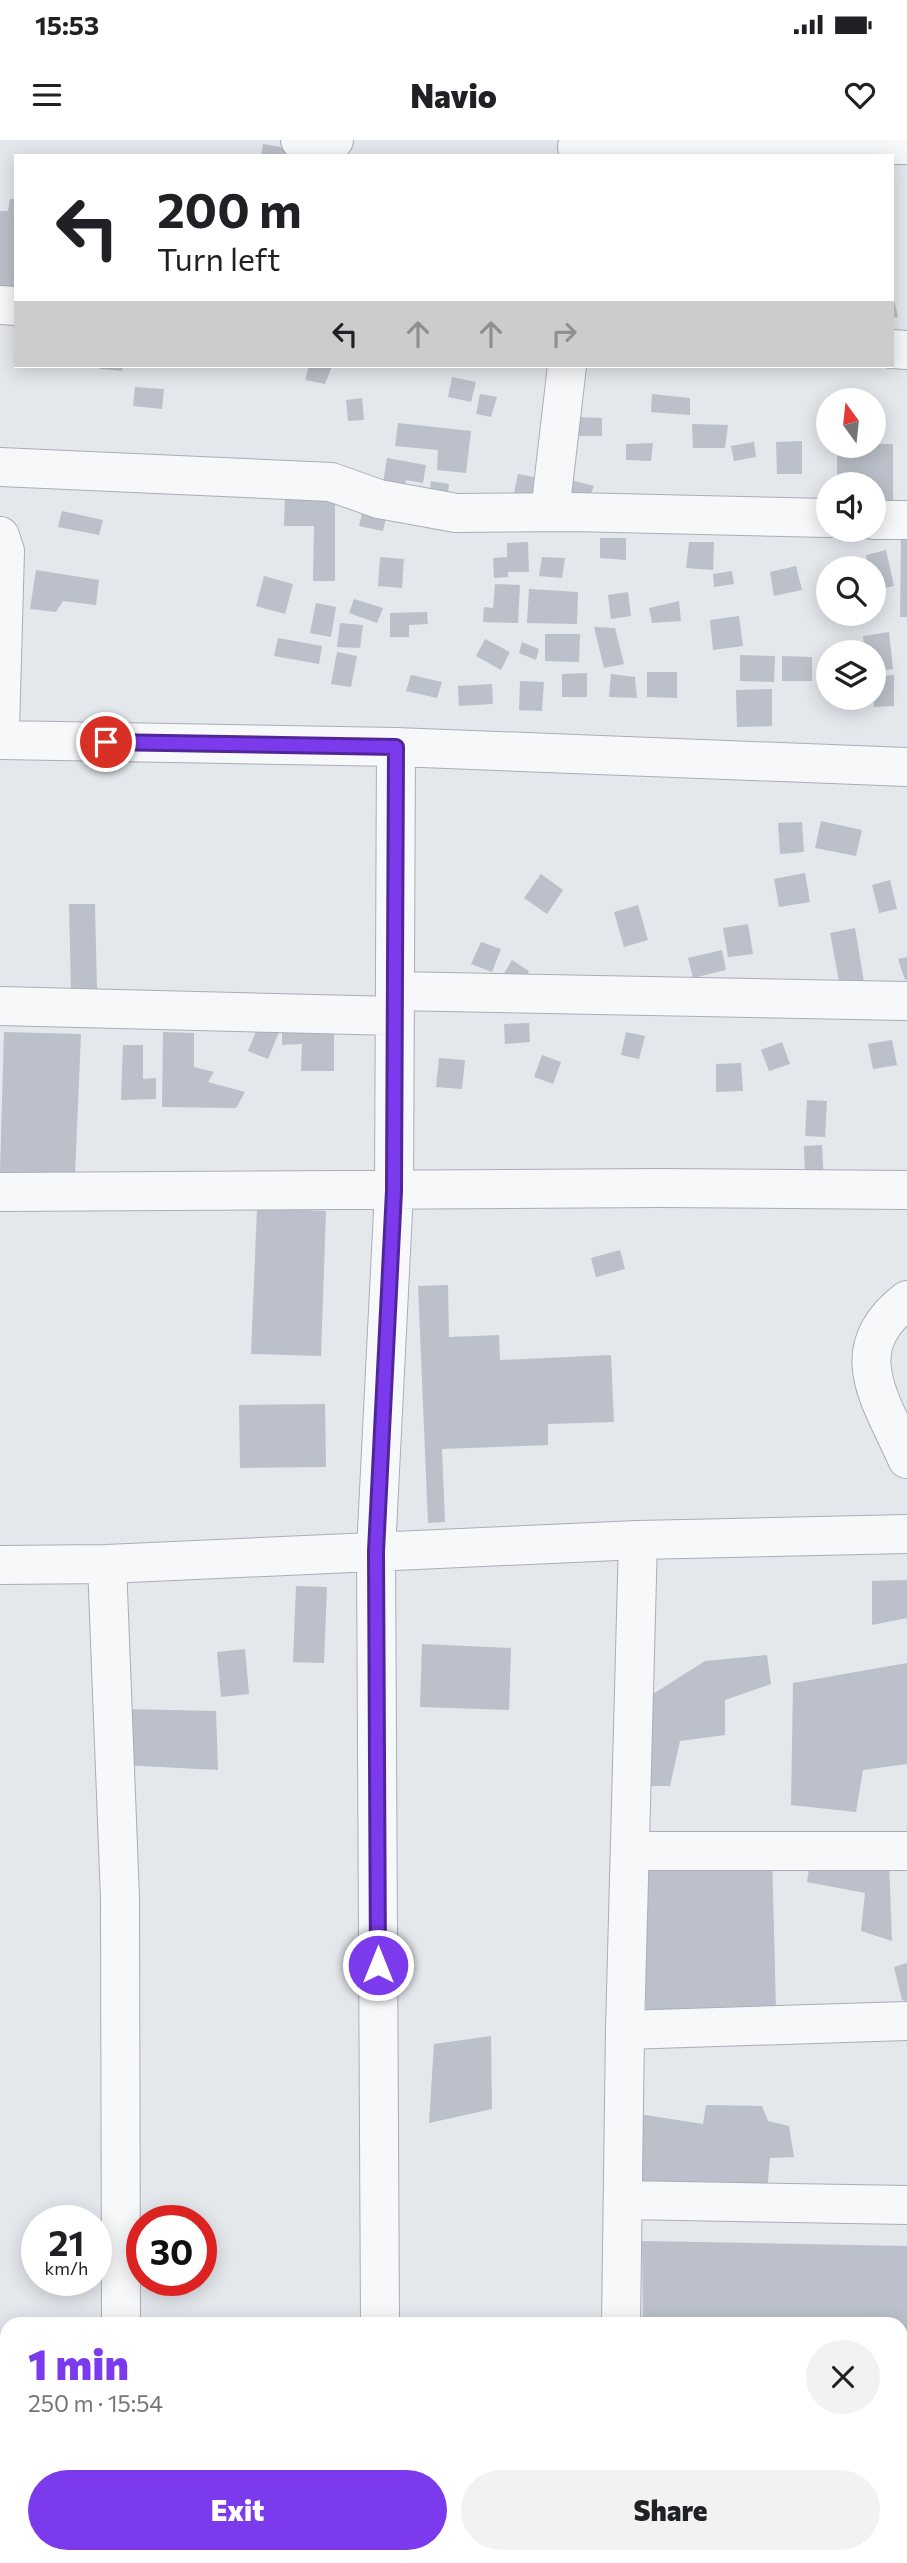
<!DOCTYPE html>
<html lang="en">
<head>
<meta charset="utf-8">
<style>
	body { margin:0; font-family:Commissioner,sans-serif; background:#f2f2f2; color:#202124; height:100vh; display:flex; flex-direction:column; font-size:26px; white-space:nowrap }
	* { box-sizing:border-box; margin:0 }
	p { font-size:23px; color:#757577 }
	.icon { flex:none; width:38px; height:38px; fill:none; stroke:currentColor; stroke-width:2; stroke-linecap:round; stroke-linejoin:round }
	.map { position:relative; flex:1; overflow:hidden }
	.drawer { position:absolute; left:0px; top:2177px; width:908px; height:247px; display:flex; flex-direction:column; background:#fff; border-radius:21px 21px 0 0; box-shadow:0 4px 18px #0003 }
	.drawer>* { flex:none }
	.hud { position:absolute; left:14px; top:14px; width:880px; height:214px; border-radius:0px; box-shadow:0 4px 18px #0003; background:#fff; color:#202124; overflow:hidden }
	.needle { width:46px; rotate:345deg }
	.controls { position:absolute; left:816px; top:248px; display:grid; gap:14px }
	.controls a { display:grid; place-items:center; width:70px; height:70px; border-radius:50%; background:#fff; box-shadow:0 4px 18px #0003; font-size:35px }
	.speed { position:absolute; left:21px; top:2065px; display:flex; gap:14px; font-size:35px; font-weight:700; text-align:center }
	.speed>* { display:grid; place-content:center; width:91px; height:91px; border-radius:50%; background:#fff; box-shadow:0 4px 18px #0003; line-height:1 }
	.speed small { font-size:18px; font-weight:400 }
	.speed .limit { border:10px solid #d22; background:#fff; color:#111 }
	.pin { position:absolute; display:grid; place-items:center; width:60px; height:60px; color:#fff; margin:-30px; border:4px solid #fff; border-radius:50%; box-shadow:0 2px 7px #0007 }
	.me { position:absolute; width:77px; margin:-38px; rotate:0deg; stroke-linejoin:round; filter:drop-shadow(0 0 5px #0008) }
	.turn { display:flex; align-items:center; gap:24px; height:147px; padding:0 28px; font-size:32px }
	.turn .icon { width:91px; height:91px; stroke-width:2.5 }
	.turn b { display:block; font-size:49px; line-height:60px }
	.lanes { display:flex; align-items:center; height:66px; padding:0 28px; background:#0003; justify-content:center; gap:35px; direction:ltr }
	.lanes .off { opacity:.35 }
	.round { display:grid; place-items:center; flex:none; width:74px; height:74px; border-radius:37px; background:#f2f2f2 }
	.head { display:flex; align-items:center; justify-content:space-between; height:119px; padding:0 28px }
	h1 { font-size:42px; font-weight:800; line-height:52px; color:#7c3aed }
	.primary-button { display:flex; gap:14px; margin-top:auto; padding:14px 28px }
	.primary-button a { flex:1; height:80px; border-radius:42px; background:#7c3aed; color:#fff; font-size:28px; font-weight:800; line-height:80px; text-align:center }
	.primary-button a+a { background:#f2f2f2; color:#202124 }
	.status { display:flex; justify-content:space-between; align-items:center; height:49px; padding:0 35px; background:#fff; direction:ltr }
	.status svg { height:19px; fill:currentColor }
	header { display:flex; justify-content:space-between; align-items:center; height:91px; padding:0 28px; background:#fff; font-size:32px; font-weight:800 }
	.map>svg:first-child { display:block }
	.building { fill:#bbc0ca }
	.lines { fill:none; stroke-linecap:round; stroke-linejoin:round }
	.minor-casing { stroke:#a9aeb7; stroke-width:40 }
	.minor { stroke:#f7f8fa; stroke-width:38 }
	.route-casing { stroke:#51269a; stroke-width:18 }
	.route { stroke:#7c3aed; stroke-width:12 }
</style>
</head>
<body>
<div class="status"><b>15:53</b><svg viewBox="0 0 49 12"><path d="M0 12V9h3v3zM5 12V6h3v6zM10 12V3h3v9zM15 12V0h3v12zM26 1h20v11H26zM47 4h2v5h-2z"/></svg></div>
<header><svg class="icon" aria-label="menu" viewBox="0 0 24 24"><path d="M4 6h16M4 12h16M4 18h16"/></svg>Navio<svg class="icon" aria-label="heart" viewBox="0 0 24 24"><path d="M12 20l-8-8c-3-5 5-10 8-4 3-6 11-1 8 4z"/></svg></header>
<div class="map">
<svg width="907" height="2423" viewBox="0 0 907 2423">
	<rect width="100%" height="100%" fill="#e4e7ec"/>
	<path class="building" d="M263,4L292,9L291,16H261Z
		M10,59H16V156L0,155V71H8Z
		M892,151L898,177L892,178Z
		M100,226H123L122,231L100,229Z
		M309,226H332L325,244L305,240Z
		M452,237L476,242L471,262L448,257Z
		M135,247L164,249L162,269L133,266Z
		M480,254L497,257L491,277L476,274Z
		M652,254L690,258V275L651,272Z
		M362,258L364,280L348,281L346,260Z
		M574,277L602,278V296H574Z
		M398,283L471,291L466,333L437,330L438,310L395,306Z
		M692,284L728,285L725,308H693Z
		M802,301V334H777L776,302Z
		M754,302L756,317L734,321L731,306Z
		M653,303L651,321L626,320V304Z
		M873,304H893V363H873V345H837V306H873Z
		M387,318L426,325L423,343L406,340L404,353L382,349Z
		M518,334L539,338L535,357L514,353Z
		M563,338L594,346L587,362L558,356Z
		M431,341L449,344L447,362L429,361Z
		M285,351H335V441H313L314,386H284Z
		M363,369L387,374L383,391L359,386Z
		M62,371L103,380L99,395L58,387Z
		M600,398H626V420L600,418Z
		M901,399H907V477H900Z
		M528,402L529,432H508V437L494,438L493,418L507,417V403Z
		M689,402H714L713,430L686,428Z
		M886,410L894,446L874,450L873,429H869L866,415Z
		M380,417L404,419L402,448L378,446Z
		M542,417L565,418L562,438L539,436Z
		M796,426L802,450L774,456L770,432Z
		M36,430L99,440L96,465L63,461L56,472L30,469Z
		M732,431L734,444L714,447L713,434Z
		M264,436L293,444L285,474L256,466Z
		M495,444L520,445L518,483L483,482L484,467L493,468Z
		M529,449L578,452L577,484L527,483Z
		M628,452L631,476L611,479L608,455Z
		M354,459L383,468L377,483L349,473Z
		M679,461L681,481L652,483L649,468Z
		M316,463L336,467L331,497L310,493Z
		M427,472L428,484L409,485V497H390V473Z
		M739,476L743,506L713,510L710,480Z
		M340,483L363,485L360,508L337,507Z
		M594,487L615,488L624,524L604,528Z
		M889,492L893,529L873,531V513H865L863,496Z
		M545,494H580L579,522L545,521Z
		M278,498L322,506L319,524L274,516Z
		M485,499L510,512L501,530L476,516Z
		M522,502L539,509L536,520L519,513Z
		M337,512L357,516L351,547L331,544Z
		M740,515L775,516L774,542L740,541Z
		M782,516L812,517V541H782Z
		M647,532H677V558L647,557Z
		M587,533V557H562V534Z
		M611,534L635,537L637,558L609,557Z
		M411,535L442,542L437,558L406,551Z
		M894,535V566L874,567L873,537Z
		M520,541L544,542L542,571L519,570Z
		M492,544L493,564L459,566L458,546Z
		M772,549V586L737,587L736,550Z
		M821,681L862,690L856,716L815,708Z
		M802,682L804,712L780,714L778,683Z
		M805,733L810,762L779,767L774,739Z
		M541,734L563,750L547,774L524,758Z
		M890,740L897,769L879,773L872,745Z
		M69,764H95L97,850H71Z
		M638,765L648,800L624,807L614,772Z
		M748,784L753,814L728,817L723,788Z
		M855,788L865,848L841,852L830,793Z
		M481,802L501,809L492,832L471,824Z
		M722,810L726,830L693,838L688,818Z
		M907,817V840H905L898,819Z
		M512,820L529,831L520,847L502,837Z
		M282,882H334V931H301L302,904L282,905Z
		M529,883L530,902L505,904L504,884Z
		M259,884L279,892L268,919L248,911Z
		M4,892L81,894L75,1035L0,1032Z
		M163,892L194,893V927L214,932L208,942L245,952L236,968L162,967Z
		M626,892L645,896L639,919L621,915Z
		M892,900L897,925L873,929L868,904Z
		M782,902L790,924L769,931L761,910Z
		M123,905H143V939L156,938V959L121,960Z
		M542,915L561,922L553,944L534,937Z
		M439,918L465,920L462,949L436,947Z
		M741,923L743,951L716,952V924Z
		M807,960L827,961L825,997L805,996Z
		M822,1005L824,1043L805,1038L804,1006Z
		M257,1068L326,1071L321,1216L251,1214Z
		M620,1110L625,1129L596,1137L591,1118Z
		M448,1145L449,1197L499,1195L500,1220L611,1215L614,1282L548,1284V1305L442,1309L445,1382L428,1383L418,1146Z
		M325,1264L326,1327L240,1328L239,1265Z
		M907,1440V1478L872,1485V1441Z
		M296,1446L327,1447L324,1523L293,1522Z
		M422,1504L511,1508L509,1570L420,1567Z
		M245,1509L249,1554L221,1557L217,1512Z
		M767,1515L771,1544L725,1560V1595L680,1601L670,1646H648L647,1588L653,1554L705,1521Z
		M907,1523V1624L863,1630L856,1672L791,1665L793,1543Z
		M125,1569L216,1571L218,1630L123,1625Z
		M772,1714L776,1869L646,1872L645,1728Z
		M811,1716L889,1720L892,1801L861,1791L865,1753L807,1742Z
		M907,1823V1861L902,1860L894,1827Z
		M491,1896L492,1969L429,1983L434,1904Z
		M706,1965L762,1966L768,1981L789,1986L794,2017L770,2018L767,2052L638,2044L639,1974L703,1984Z
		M642,2101L907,2106V2254H901V2184H643Z
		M0,2290H7V2344H0Z
		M0,2350H7V2397L0,2398Z
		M907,2376V2406L901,2408V2377Z
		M235,2417H314V2423H234Z
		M403,2417H591V2423H403Z
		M635,2417H851V2423H636Z"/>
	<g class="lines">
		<g class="minor-casing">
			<path id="minor" d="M300,0L328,2L334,0
				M577,7L907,5
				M0,165L16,166
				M892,209L907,210
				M0,327L331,342L379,359L456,373L573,372L828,378
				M550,372L567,226
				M873,380H907
				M0,396L5,411L0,589
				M0,600L396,607L907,627
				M395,851L907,861
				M0,866L395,876
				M0,1052L658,1048L907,1050
				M907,1160C842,1210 881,1259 907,1319
				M107,1424L120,1758L121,2184
				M0,1425L107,1424L638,1400L907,1394
				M630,1711H907
				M625,1890L907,1881
				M623,2060L907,2065
				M380,2184L376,1411L394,1051L396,607
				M621,2184L625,1890L638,1400
				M0,2235L7,2236
				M901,2310H907
				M367,2423L368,2417
				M618,2423V2417"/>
		</g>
		<use href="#minor" class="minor"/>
	</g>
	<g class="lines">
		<g class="route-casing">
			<path id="route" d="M106,602L396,607L394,1051L376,1411L378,1825"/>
		</g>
		<use href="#route" class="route"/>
	</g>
</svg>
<div class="controls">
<a><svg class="needle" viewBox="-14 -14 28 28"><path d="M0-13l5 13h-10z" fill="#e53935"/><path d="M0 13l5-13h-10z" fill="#757577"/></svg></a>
<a><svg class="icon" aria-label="sound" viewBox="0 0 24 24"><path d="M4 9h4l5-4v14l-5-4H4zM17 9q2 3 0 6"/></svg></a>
<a><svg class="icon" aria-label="search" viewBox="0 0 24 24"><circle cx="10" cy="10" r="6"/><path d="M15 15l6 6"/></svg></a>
<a><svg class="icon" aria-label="layers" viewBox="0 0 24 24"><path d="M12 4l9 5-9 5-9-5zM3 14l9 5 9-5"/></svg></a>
</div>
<div class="speed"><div>21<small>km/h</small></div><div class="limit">30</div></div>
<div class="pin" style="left:106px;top:602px;background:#d93025"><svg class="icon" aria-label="arrive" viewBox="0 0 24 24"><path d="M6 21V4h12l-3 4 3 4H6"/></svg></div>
<svg class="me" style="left:378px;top:1825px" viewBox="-20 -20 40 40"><circle r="17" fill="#7c3aed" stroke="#fff" stroke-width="3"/><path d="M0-11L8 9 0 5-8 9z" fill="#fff"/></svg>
<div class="hud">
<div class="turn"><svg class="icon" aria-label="left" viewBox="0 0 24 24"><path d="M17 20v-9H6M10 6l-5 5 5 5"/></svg><div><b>200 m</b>Turn left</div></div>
<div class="lanes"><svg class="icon" aria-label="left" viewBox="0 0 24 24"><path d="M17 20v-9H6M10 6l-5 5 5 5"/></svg><svg class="icon off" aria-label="ahead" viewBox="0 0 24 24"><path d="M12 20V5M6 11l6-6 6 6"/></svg><svg class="icon off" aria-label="ahead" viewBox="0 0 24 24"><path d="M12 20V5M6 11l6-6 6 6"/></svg><svg class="icon off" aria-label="right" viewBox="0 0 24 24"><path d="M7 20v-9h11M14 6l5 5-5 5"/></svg></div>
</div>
<section class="drawer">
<div class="head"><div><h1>1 min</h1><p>250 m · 15:54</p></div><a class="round"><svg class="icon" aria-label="close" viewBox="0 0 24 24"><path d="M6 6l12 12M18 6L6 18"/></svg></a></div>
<div class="primary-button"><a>Exit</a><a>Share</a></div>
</section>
</div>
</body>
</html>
